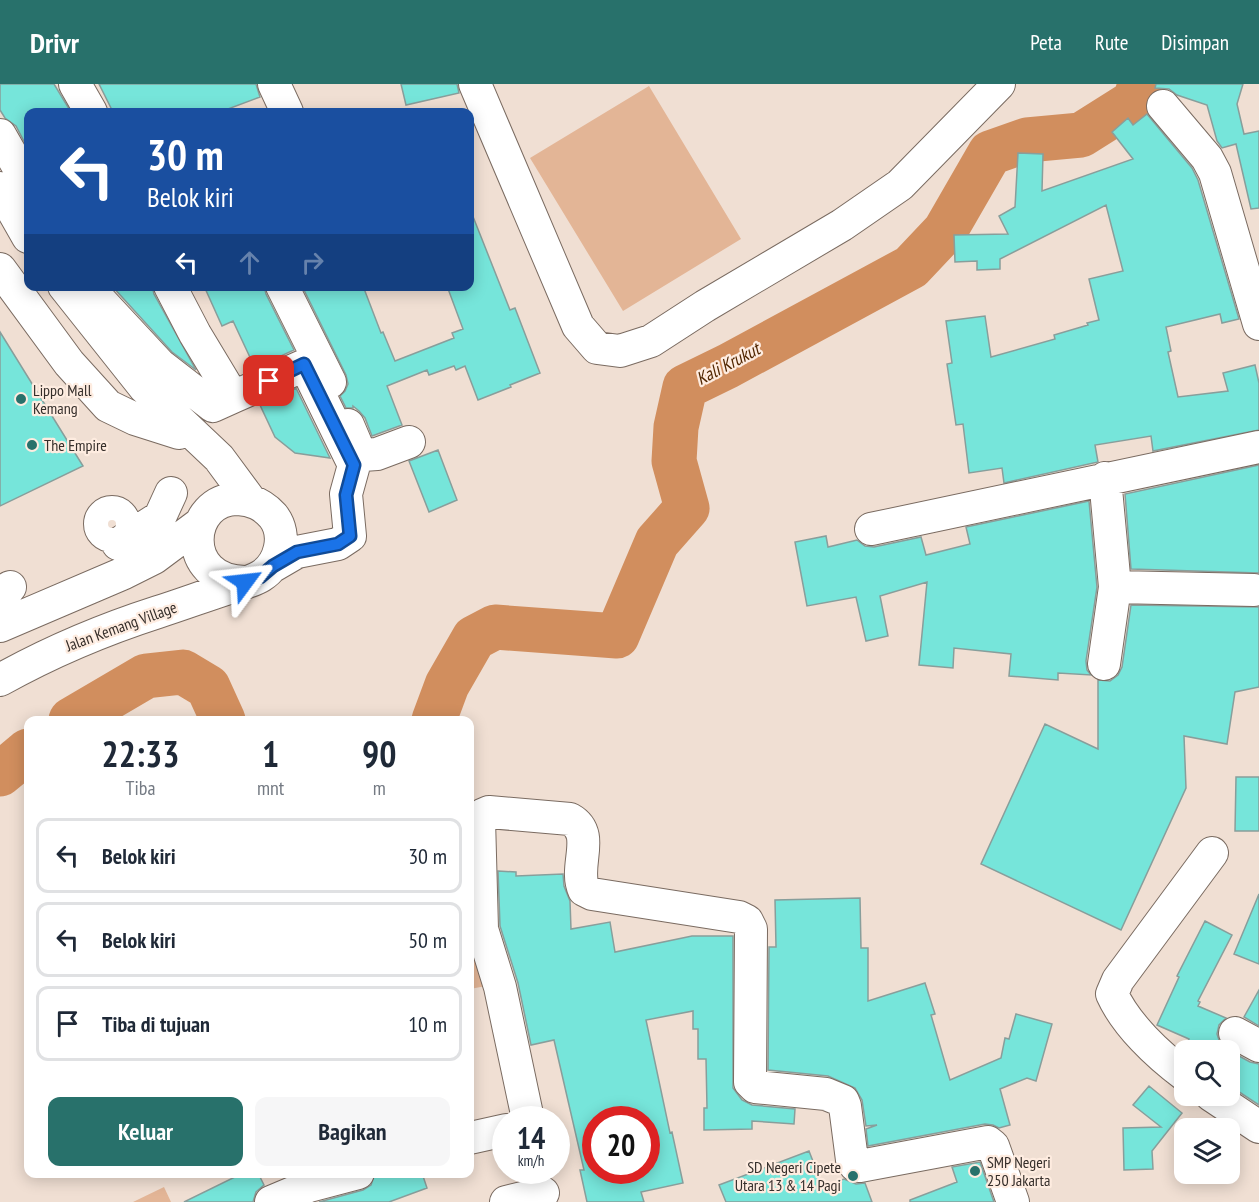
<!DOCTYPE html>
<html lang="id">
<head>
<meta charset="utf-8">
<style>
	body { margin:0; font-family:"PT Sans Narrow",sans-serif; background:#f6f6f7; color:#1f2937; height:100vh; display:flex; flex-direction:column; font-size:22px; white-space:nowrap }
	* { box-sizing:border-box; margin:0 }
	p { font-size:20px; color:#747a83 }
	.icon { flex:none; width:33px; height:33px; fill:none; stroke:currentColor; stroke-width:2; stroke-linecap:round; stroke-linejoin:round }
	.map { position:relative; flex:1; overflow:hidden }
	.drawer { position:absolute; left:24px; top:632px; width:450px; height:462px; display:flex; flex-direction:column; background:#fff; border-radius:12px; box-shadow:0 3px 15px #0003 }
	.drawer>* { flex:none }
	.hud { position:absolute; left:24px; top:24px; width:450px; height:183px; border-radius:12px; box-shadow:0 3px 15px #0003; background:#1a4fa0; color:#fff; overflow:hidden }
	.buttons { position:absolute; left:1174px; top:956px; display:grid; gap:12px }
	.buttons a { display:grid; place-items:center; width:66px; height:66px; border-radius:12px; background:#fff; box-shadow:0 3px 15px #0003; font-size:30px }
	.speed { position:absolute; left:492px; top:1022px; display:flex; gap:12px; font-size:30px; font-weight:700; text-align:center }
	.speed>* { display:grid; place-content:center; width:78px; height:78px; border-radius:50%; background:#fff; box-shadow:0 3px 15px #0003; line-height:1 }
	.speed small { font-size:15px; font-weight:400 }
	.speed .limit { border:9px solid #d22; background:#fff; color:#111 }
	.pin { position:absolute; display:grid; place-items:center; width:51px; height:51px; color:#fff; margin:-26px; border-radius:12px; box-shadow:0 3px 9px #0006 }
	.me { position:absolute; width:66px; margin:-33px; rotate:60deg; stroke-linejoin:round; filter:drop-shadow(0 0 4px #0008) }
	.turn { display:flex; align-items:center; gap:21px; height:126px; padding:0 24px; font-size:27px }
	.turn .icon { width:78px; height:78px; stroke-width:2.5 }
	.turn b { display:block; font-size:42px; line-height:51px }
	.lanes { display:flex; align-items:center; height:57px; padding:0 24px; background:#0003; justify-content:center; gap:30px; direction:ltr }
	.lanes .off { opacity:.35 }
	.eta { display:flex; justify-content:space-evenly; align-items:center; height:102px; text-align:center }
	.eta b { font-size:36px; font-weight:700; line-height:42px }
	.primary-button { display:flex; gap:12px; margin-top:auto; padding:12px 24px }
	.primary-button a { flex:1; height:69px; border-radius:12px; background:#28716b; color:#fff; font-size:24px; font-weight:700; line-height:69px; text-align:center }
	.primary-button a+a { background:#f6f6f7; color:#1f2937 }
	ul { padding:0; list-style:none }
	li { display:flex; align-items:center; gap:18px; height:75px; margin:0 12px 9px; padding:0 12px; border:3px solid #e0e1e3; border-radius:12px }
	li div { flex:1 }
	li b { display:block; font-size:22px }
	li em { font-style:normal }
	header { display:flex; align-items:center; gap:36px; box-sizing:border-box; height:84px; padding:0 30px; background:#28716b; color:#fff }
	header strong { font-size:28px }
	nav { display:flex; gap:33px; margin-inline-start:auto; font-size:21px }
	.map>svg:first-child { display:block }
	.green { fill:#e3b596 }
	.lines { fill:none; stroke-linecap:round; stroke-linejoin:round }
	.river { stroke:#d18e5e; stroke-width:45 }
	.building { fill:#76e5da; stroke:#889e9b; stroke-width:1.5; fill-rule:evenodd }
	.minor-casing { stroke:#7a6b61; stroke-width:34 }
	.minor { stroke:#fff; stroke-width:32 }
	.route-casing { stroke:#114b97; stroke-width:15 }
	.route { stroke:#1a73e8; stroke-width:10 }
	.poi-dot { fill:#28716b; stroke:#feece0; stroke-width:2 }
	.labels { text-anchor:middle; stroke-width:4.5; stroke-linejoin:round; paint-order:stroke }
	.poi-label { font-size:16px; fill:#352e2a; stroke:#feece0; text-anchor:start }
	.street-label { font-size:16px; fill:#352e2a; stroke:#feece0 }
	.water-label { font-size:18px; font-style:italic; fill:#512600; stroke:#feece0 }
</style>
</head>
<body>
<header>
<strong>Drivr</strong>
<nav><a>Peta</a><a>Rute</a><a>Disimpan</a></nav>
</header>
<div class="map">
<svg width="1259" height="1118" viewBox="0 0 1259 1118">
	<rect width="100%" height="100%" fill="#f0dfd3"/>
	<path class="green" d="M649,2L741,155L623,227L530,74Z
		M470,843L486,902L470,905Z
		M164,1103L171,1118H133Z"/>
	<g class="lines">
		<path class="river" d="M71,636L146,592L183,588L208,603L223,636
			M434,636L447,601L474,554L495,543L617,552L657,458L687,424L674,377L676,343L685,303L728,282L911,183L945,147L990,69L1027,56L1081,51L1135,17L1140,0
			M0,690L28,667"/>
	</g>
	<path class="building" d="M0,0H54L71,28H28V65L16,42L5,34L0,26Z
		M99,0H256L260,13L220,28H113Z
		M401,0H457L459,9L406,21Z
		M1156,0H1243L1237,20L1244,50L1259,47V124L1251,125L1236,60L1222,64L1217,57L1207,21L1177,11L1169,5L1155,4Z
		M1147,30L1192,84L1198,96L1239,235L1222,239L1220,230L1166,243L1171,267L1168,268L1178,313L1228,307L1223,289L1255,281L1259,299V346L1153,367L1151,352L1095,361L1098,378L1004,399L1002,384L969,389L963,340L956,341L951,307L947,280L952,279L946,237L985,232L991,273L1055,255L1054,251L1088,241L1087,239L1099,236L1089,195L1123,187L1106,121L1000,175V185L977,186V177L955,178L954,151L1008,150L999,132L1015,123L1018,69L1043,70L1042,107L1133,75L1112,48L1128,34L1133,41Z
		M470,125L510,226L515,224L540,289L510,301L511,303L478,316L465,282L456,286L454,282L429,291L427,286L387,302L402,341L372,352L365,334L359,327L353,322V324H346L340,312L345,307L348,300L346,291L302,202H363L381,249L383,248L395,277L454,254L452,249L463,245L447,202H470Z
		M112,202H152L154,210L196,286L172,268Z
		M204,202H264L266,210L294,266L255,284L233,237L222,242Z
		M0,248L83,382L0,422Z
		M296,304L330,374L295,369L275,353L260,321Z
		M438,366L457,416L429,428L409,377Z
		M1259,381V489L1131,485L1125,410Z
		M1089,417L1097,503L1086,577L1087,586L1091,591L1058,589V596L1009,592L1011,570L954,564L953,584L919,581L927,498L880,512L888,552L866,557L856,513L807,522L795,458L826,452L828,463L857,456L865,462L874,463L921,453L926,471L970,460L966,443Z
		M1131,521L1259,523V603L1235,608L1227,660L1184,652L1186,704L1121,846L981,780L1045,640L1098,665V596L1110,597L1118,591L1122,583Z
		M1236,693H1259V747H1235Z
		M498,787L516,788V792L563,790L564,802L570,817L571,845L610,838L615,868L692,852H733V1004L742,1016L752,1021L795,1025L794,1040L752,1037V1045L704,1046V1024H707L706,975H698V945H693V927L646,936L670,1049L672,1048L683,1099L641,1108L644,1118H587L580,1086H584L554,956L531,961L518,899L500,842ZM596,1035H646V1086H596Z
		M1259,810V880L1234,870Z
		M860,814L861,864H868V917L925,899L935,930L931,931L950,996L1001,974L1005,954L1009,955L1016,930L1052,940L1036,997L1027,994L1000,1005L1010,1041L999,1044L993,1041L985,1040L868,1062L866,1045L877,1041L866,1042L862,1016L855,1004L828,992L768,986L769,863H776L775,816Z
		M1205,837L1232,851L1198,917L1200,918L1198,922L1226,934L1219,941L1217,950L1220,959L1229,966H1185L1189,955L1157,941L1179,893L1177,892Z
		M1259,906V942L1244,933Z
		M1230,967L1250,978L1259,980V1021L1230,1002Z
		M1149,1002L1182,1029L1152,1067L1153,1085L1124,1086L1123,1044L1161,1043L1133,1021Z
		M809,1067L823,1103L844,1095L856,1100L865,1099L872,1118H726L719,1101Z
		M980,1078L994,1118H910V1116L957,1098L952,1083Z
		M243,1089H258L264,1101L256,1108L253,1118H184Z
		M375,1089H422L427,1104L389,1118H319L363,1106L371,1101Z"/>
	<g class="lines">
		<g class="minor-casing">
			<path id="minor" d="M75,0L91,28
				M274,0L287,28
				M475,0L578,242L597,264L620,267L651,257L705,222L842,141L900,101L999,0
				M1163,22L1207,74L1215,89L1259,240
				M0,51L28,100
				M0,104L28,153
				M0,185L69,279L108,322L135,335L179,349
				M64,202L145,304L219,374L250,416
				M170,202L195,250L233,313L305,281L354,381L346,410L350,452L338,460L297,468L273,482
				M282,202L330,298
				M93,209L160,281L213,322L233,313
				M348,341L359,367L363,371L377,370L409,358
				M100 440a12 12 0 1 1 24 0a12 12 0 1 1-24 0Z
				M871,445L1259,363
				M118,460L160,433L171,409
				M1115,503L1254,506
				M0,516L10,503
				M0,542L124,489L154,474L201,439
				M1104,580L1115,503L1105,394
				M0,596C52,567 102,546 158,528C183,520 207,511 232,503C241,500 253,497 261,492C280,480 288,451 273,432C263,421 253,416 238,415C187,414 179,497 245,498
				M1235,949L1259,962
				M1185,991C1158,971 1126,941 1112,910L1118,896L1212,769
				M1211,1011L1259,1043
				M528,1035L500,903L482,845L479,735L482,731L489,728L570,735C597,750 573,782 584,806L592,810L739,833L747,837L751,845L750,998L755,1003L826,1010L843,1017L845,1022L852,1076L855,1081L860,1082L988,1058L993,1062L1013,1118
				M470,1054L506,1046
				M271,1118L309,1102L358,1089
				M506,1118L543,1109"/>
		</g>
		<use href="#minor" class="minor"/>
	</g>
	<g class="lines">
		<g class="route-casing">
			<path id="route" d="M245,498L260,493L273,482L297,468L338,460L350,452L346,411L354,381L304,280L269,297"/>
		</g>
		<use href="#route" class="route"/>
	</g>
	<g class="poi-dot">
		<circle cx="21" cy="315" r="6"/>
		<circle cx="32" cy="361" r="6"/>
		<circle cx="975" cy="1087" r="6"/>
		<circle cx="853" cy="1092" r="6"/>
	</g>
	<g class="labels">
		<g class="poi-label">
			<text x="33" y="312">Lippo Mall<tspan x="33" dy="18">Kemang</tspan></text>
			<text x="44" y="367">The Empire</text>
			<text x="987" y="1084">SMP Negeri<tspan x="987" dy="18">250 Jakarta</tspan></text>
			<text x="841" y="1089" text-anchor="end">SD Negeri Cipete<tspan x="841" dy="18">Utara 13 &amp; 14 Pagi</tspan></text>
		</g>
		<g class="street-label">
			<text transform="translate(121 542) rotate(-20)" y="6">Jalan Kemang Village</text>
		</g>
		<g class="water-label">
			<text transform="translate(728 280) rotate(-28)" y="6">Kali Krukut</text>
		</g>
	</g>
</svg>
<div class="buttons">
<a><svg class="icon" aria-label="search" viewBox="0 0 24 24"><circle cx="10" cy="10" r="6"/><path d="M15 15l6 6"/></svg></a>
<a><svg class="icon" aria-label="layers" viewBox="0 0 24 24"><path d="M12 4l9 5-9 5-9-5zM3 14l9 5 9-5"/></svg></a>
</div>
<div class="speed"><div>14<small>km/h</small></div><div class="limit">20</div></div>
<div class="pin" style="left:269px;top:297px;background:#d93025"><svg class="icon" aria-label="arrive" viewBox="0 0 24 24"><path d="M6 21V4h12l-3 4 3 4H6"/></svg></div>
<svg class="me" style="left:245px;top:498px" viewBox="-20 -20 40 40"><path d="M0-17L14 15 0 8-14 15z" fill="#1a73e8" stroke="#fff" stroke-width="4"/></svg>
<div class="hud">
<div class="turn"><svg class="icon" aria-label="left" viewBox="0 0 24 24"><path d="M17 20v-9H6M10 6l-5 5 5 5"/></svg><div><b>30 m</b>Belok kiri</div></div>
<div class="lanes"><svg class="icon" aria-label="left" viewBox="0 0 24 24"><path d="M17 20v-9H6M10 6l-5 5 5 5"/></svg><svg class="icon off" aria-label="ahead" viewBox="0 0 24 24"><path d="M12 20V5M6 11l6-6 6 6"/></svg><svg class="icon off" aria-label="right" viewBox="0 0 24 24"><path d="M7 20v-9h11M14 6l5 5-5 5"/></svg></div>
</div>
<section class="drawer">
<div class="eta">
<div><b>22:33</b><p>Tiba</p></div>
<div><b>1</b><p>mnt</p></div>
<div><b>90</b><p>m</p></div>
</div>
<ul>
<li><svg class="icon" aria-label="left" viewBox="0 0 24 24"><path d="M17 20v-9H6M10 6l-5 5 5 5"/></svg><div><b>Belok kiri</b></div><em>30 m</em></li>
<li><svg class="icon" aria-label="left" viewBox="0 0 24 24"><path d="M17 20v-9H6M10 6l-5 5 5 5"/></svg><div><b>Belok kiri</b></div><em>50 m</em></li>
<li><svg class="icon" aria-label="arrive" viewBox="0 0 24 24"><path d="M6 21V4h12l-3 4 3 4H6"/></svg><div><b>Tiba di tujuan</b></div><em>10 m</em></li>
</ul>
<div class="primary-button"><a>Keluar</a><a>Bagikan</a></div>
</section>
</div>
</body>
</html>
